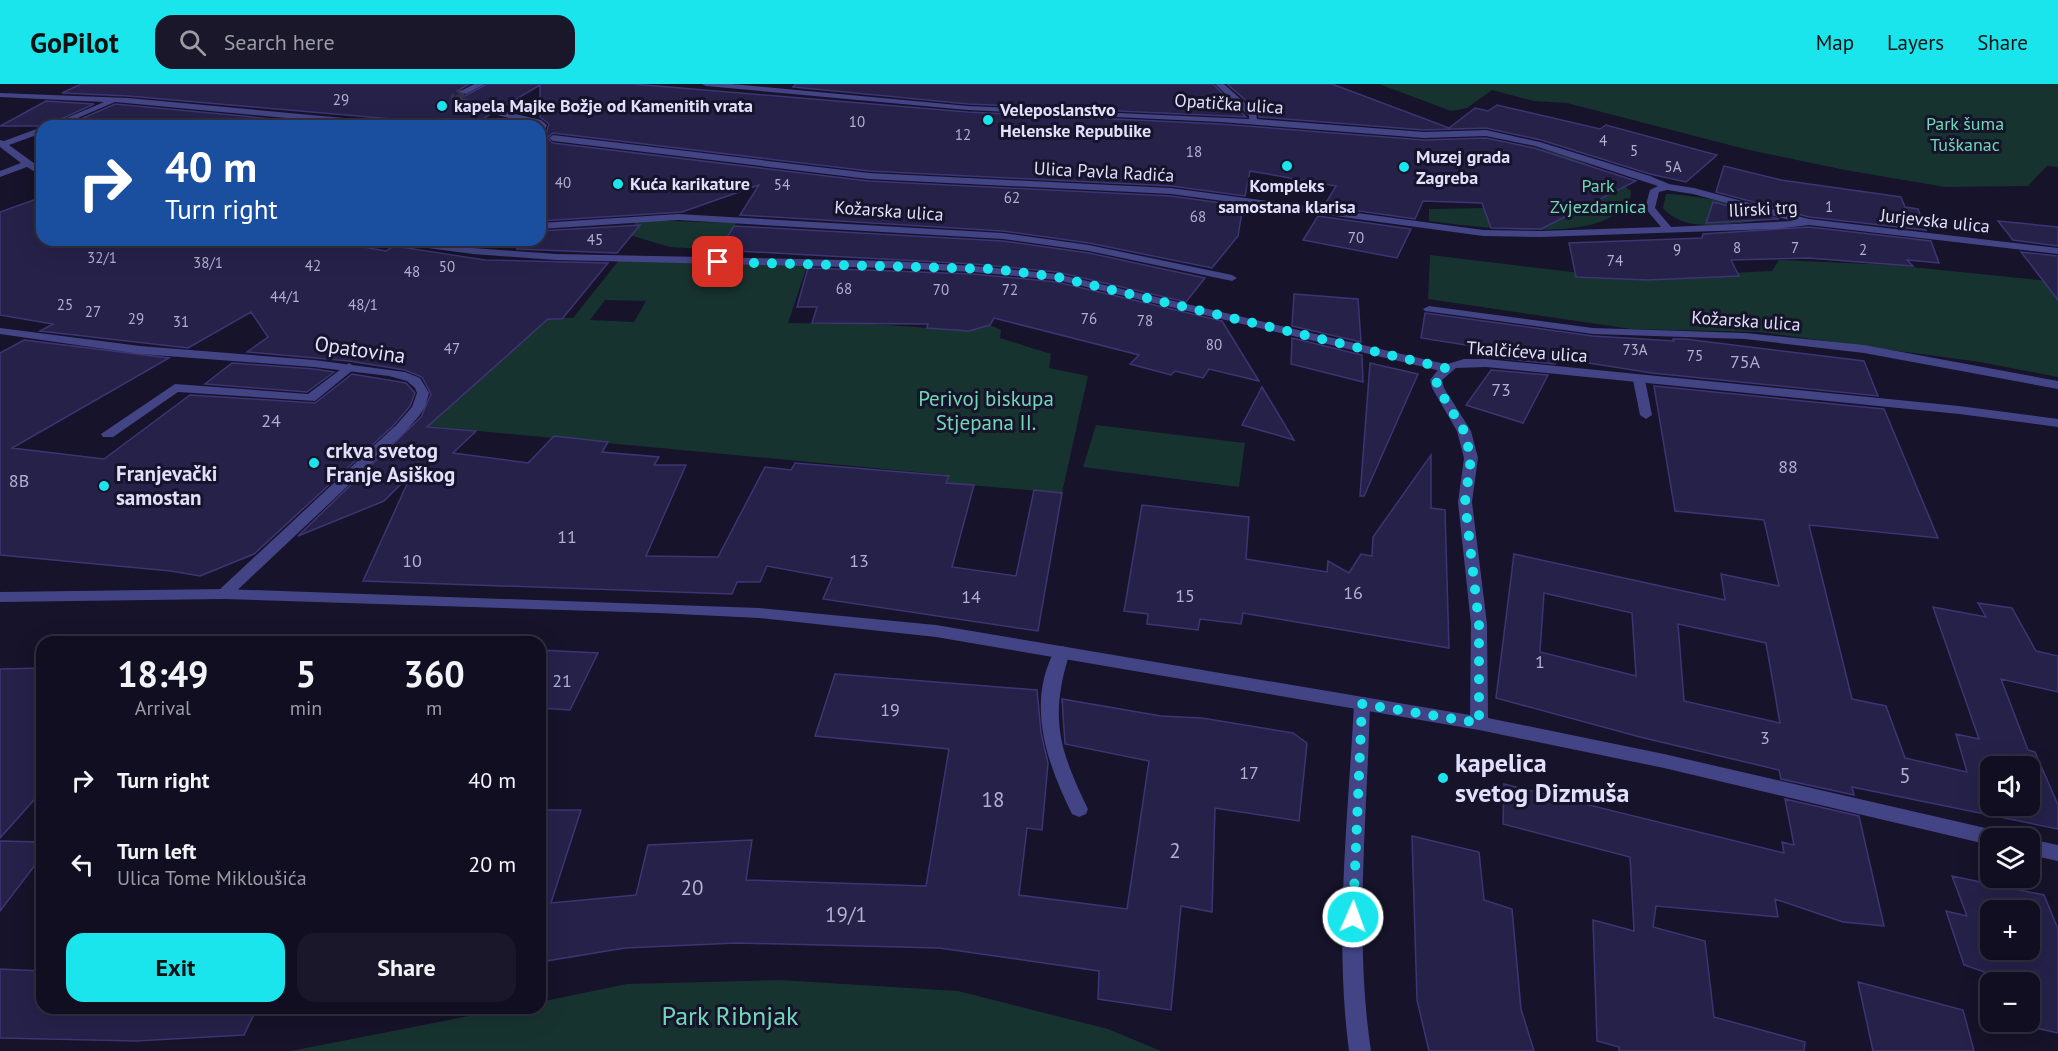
<!DOCTYPE html>
<html lang="en">
<head>
<meta charset="utf-8">
<style>
	body { margin:0; font-family:"PT Sans",sans-serif; background:#191729; color:#f1f3f6; height:100vh; display:flex; flex-direction:column; font-size:22px; white-space:nowrap }
	* { box-sizing:border-box; margin:0 }
	p { font-size:20px; color:#9c9ca5 }
	.icon { flex:none; width:33px; height:33px; fill:none; stroke:currentColor; stroke-width:2; stroke-linecap:round; stroke-linejoin:round }
	.map { position:relative; flex:1; overflow:hidden }
	.sheet { position:absolute; left:36px; top:552px; width:510px; height:378px; display:flex; flex-direction:column; background:#100e20; border-radius:18px; box-shadow:0 6px 24px #0002,0 0 0 2px #302e3e }
	.sheet>* { flex:none }
	.top-card { position:absolute; left:36px; top:36px; width:510px; height:126px; border-radius:18px; box-shadow:0 6px 24px #0002,0 0 0 2px #302e3e; background:#1a4fa0; color:#fff; overflow:hidden }
	.buttons { position:absolute; left:1980px; top:672px; display:grid; gap:12px }
	.buttons a { display:grid; place-items:center; width:60px; height:60px; border-radius:12px; background:#100e20; box-shadow:0 6px 24px #0002,0 0 0 2px #302e3e; font-size:30px }
	.pin { position:absolute; display:grid; place-items:center; width:51px; height:51px; color:#fff; margin:-26px; border-radius:12px; box-shadow:0 3px 9px #0006 }
	.me { position:absolute; width:66px; margin:-33px; rotate:2deg; stroke-linejoin:round; filter:drop-shadow(0 0 4px #0008) }
	.turn { display:flex; align-items:center; gap:21px; height:126px; padding:0 30px; font-size:27px }
	.turn .icon { width:78px; height:78px; stroke-width:2.5 }
	.turn b { display:block; font-size:42px; line-height:51px }
	.eta { display:flex; justify-content:space-evenly; align-items:center; height:102px; text-align:center }
	.eta b { font-size:36px; font-weight:800; line-height:42px }
	.cta { display:flex; gap:12px; margin-top:auto; padding:12px 30px }
	.cta a { flex:1; height:69px; border-radius:18px; background:#1be5ec; color:#111; font-size:24px; font-weight:800; line-height:69px; text-align:center }
	.cta a+a { background:#191729; color:#f1f3f6 }
	ul { padding:0; list-style:none }
	li { display:flex; align-items:center; gap:18px; height:84px; padding:0 30px }
	li div { flex:1 }
	li b { display:block; font-size:22px }
	li em { font-style:normal }
	header { display:flex; align-items:center; gap:36px; box-sizing:border-box; height:84px; padding:0 30px; background:#1be5ec; color:#111 }
	header strong { font-size:28px }
	nav { display:flex; gap:33px; margin-inline-start:auto; font-size:21px }
	.search { width:420px; height:54px; background:#191729; display:flex; align-items:center; gap:15px; box-sizing:border-box; padding:0 21px; border-radius:18px; color:#9c9ca5; font-size:22px }
	.map>svg:first-child { display:block }
	.green { fill:#173330; fill-rule:evenodd }
	.building { fill:#262149; stroke:#3d3573; stroke-width:1.5; fill-rule:evenodd }
	.lines { fill:none; stroke-linecap:round; stroke-linejoin:round }
	.pedestrian-tunnel { stroke:#34324a; stroke-width:9; stroke-dasharray:9 4.5; stroke-linecap:butt }
	.service { fill:#424485; fill-rule:evenodd }
	.pedestrian { fill:#424485; fill-rule:evenodd }
	.minor { fill:#424485; fill-rule:evenodd }
	.tertiary { fill:#424485; fill-rule:evenodd }
	.route { stroke:#1be5ec; stroke-width:10; stroke-dasharray:0 18 }
	.poi-dot { fill:#1be5ec; stroke:#16132a; stroke-width:2 }
	.labels { text-anchor:middle; stroke-width:6; stroke-linejoin:round; paint-order:stroke }
	.far-number-label { font-size:15px; fill:#b2b0cf }
	.far-street-label { font-size:18px; fill:#e0dffc; stroke:#16132a }
	.far-poi-label { font-size:18px; font-weight:bold; fill:#e0dffc; stroke:#16132a; text-anchor:start }
	.far-park-label { font-size:18px; fill:#6fd8b7; stroke:#16132a }
	.number-label { font-size:18px; fill:#b2b0cf }
	.street-label { font-size:21px; fill:#e0dffc; stroke:#16132a }
	.park-label { font-size:21px; fill:#6fd8b7; stroke:#16132a }
	.poi-label { font-size:21px; font-weight:bold; fill:#e0dffc; stroke:#16132a; text-anchor:start }
	.near-number-label { font-size:21px; fill:#b2b0cf }
	.near-poi-label { font-size:26px; font-weight:bold; fill:#e0dffc; stroke:#16132a; text-anchor:start }
	.near-park-label { font-size:26px; fill:#6fd8b7; stroke:#16132a }
</style>
</head>
<body>
<header>
<strong>GoPilot</strong>
<div class="search"><svg class="icon" aria-label="search" viewBox="0 0 24 24"><circle cx="10" cy="10" r="6"/><path d="M15 15l6 6"/></svg>Search here</div>
<nav><a>Map</a><a>Layers</a><a>Share</a></nav>
</header>
<div class="map">
<svg width="2058" height="967" viewBox="0 0 2058 967">
	<rect width="100%" height="100%" fill="#16132a"/>
	<path class="green" d="M1379,0H2058V83L2047,82L2028,102L1945,103L1845,86L1749,66L1567,19L1534,17L1492,6L1467,24L1451,27Z
		M1496,57C1543,63 1594,75 1631,107L1630,115C1623,123 1615,131 1605,136C1564,154 1474,143 1429,137V125L1487,124Z
		M1666,110C1683,110 1754,120 1765,132L1759,137C1729,139 1685,150 1663,124Z
		M638,136L736,139L719,166L670,163L626,150Z
		M1430,171L1622,194L1772,187L1779,176L1892,181L2058,198V293L1980,278L1759,248L1631,245L1428,215Z
		M620,175L808,179L788,239L874,240L969,247L990,241L1001,246L1000,254L1051,270L1049,284L1088,292L1062,409L946,399L948,391L426,342L550,233L573,234ZM605,216L646,217L634,238L590,236Z
		M1096,341L1245,359L1239,403L1083,383Z
		M779,896L958,907L1108,945L1161,967H291L510,924H540V918L627,900Z"/>
	<path class="building" d="M81,0H469L457,7L465,12L487,0H633L968,28L1220,40L1424,56L1486,54L1534,64L1636,97L1541,145L1491,144L1482,119L1423,117L1415,135L1324,122L1336,102L1250,87L1245,112L1171,102L869,87L553,49L547,54L553,59L869,97L1171,112L1243,122L1238,152L1212,184L1089,159L1003,147L740,131L759,101L682,128L540,137V54L546,50L549,40L540,33V1L501,24L462,15L456,17L457,23L489,31L472,42L128,12L62,9Z
		M796,0H1213L1246,33L968,20L793,3Z
		M1227,0H1332L1449,44L1475,24L1488,27L1497,21L1600,45L1606,41L1717,71L1686,98L1650,90L1541,56L1486,44L1424,46L1259,33L1258,27Z
		M46,17L94,20L46,42H0Z
		M115,20L347,42H65Z
		M1724,82L1781,96L1901,113L1905,123L1918,125L1926,146L1809,133L1716,108Z
		M42,113V156H324L386,167L394,162L485,176L608,179L562,235H548L427,343L476,347L453,369L528,379L554,352L608,358L602,368L659,373L654,381H686L646,472L718,473L765,383L791,386L795,379L949,392L946,399L974,401L952,483L1016,492L1034,406L1062,409L1038,547L823,515L832,494L767,482L760,498H737L732,510L363,497L412,389L384,417L298,452L421,333L431,310L422,293L405,286L349,277L247,268L268,253L251,228L188,264L40,247L53,240L0,231V128Z
		M1713,118L1779,135L1706,139Z
		M1318,132L1411,145L1397,174L1303,156Z
		M1998,137L2058,143V162L2013,156Z
		M640,141L617,169L517,165L519,156H540V147Z
		M734,142L1003,157L1089,169L1205,194L1186,218L1057,188L974,180L719,166Z
		M1809,143L1931,157L1939,179L1907,176L1913,182L1808,174L1731,176L1739,192L1647,196L1576,193L1569,159L1702,154L1703,150Z
		M2021,168L2058,172V216Z
		M808,184L974,190L1057,198L1222,237L1259,297L1209,285L1203,294L1175,287L1171,291L1130,280L1139,271L994,234L990,241L969,247L927,244L928,240L812,239L817,223H797Z
		M1294,210L1358,215L1361,258L1292,242Z
		M1425,229L1593,252L1674,257L1673,255H1685L1864,277L1878,312L1652,289L1557,274L1555,280L1499,274L1504,267L1421,254Z
		M1292,254L1362,271L1363,298L1291,280Z
		M24,256L169,274L12,364L104,375L190,311L315,319L352,290L406,299L415,309L410,322L394,341L254,470L200,492L171,487L0,471V269Z
		M232,279L314,285L334,288L307,308L205,300Z
		M1370,279L1418,290L1364,412H1360Z
		M1491,286L1548,291L1523,339L1466,321Z
		M1654,302L1884,325L1938,454L1809,441L1852,615L1886,622L1905,674L1967,688L1956,650L1979,655L1933,523L1986,533L1978,519L2012,524L2036,567L2058,572V608L2001,595L2028,666L2035,668L2058,721V745L1852,703L1854,711L1781,695L1779,686L1640,653L1496,614L1514,470L1725,516L1721,490L1779,502L1764,436L1675,427ZM1544,509L1632,529L1636,592L1540,568ZM1678,540L1766,559L1780,639L1684,617ZM1990,682H2030V722H1990Z
		M1262,303L1294,356L1242,341Z
		M1431,371V424L1445,426L1449,564L1243,529L1241,540L1200,535L1198,546L1147,540L1148,530L1124,527L1142,421L1249,433L1246,475L1327,488L1328,477L1349,489L1361,470L1372,472L1373,453Z
		M540,566L598,569L570,626L540,624Z
		M42,584V707L0,754V585Z
		M835,590L1037,606L1041,649L1048,679L1042,746L1027,744L1019,811L1127,825L1149,677L1065,660L1062,615L1161,632L1202,634L1293,649L1307,659L1299,737L1215,724L1212,828L1181,822L1171,926L1098,915L1099,887L939,864L737,859L625,864L540,878V747L548,726H581L551,819L636,811L648,761L752,756L746,796L926,802L949,665L815,652Z
		M1504,700L1784,769L1782,758L1794,761L1785,715L1859,732L1884,842L1843,838L1775,815L1778,833L1656,822L1653,843L1705,857L1714,933L1805,958L1804,967H1619V963L1597,957L1593,836L1634,847L1630,773L1503,740Z
		M1412,752L1479,768L1484,816L1512,825L1521,925L1534,967H1429L1417,916Z
		M0,757L42,758V772L0,827Z
		M1952,792L2044,811L2058,845V949L2008,938H2030V898H2014L1964,881L1946,827L1967,832ZM1990,826H2030V866H1990Z
		M0,885L42,887V924H257L244,951L136,957L0,954Z
		M1858,898L1963,926L1974,967H1873Z"/>
	<g class="lines">
		<path class="pedestrian-tunnel" d="M461,19L455,13L463,8"/>
		<path class="service" d="M349,279L355,283L353,286L315,317L178,308L113,353H103L101,350L175,300L308,310Z
			M1639,292L1645,296L1652,331L1646,335L1640,331L1633,296Z
			M1062,562L1068,564L1070,568C1049,634 1059,665 1088,725L1086,730L1079,733L1072,730C1047,679 1025,619 1056,564Z"/>
		<path class="pedestrian" d="M474,0H485L466,10L459,8Z
			M0,9L128,14L398,39L402,42H371L115,18L59,42H48L104,18L0,13Z
			M461,17L541,36L547,41L544,49L540,52V42L458,21L457,19Z
			M42,43V49L9,61L42,85V92L27,83L0,93V87L21,79L0,63V56L4,57Z
			M678,130L1003,149L1089,161L1232,191L1237,194L1232,197L1089,167L1003,155L678,136L540,145V139Z
			M385,156H414L473,164L556,170L891,177L974,182L1057,190L1445,280L1451,284L1445,288L1057,196L974,188L891,184L556,176L473,170L390,159Z
			M0,244L140,262L314,276L405,288L420,294L429,309L425,323L419,332L404,349L399,350L392,346L412,323L417,309L415,304L407,297L389,292L314,283L140,270L0,250Z"/>
		<path class="minor" d="M702,0H732L968,22L1249,35V32L1215,0H1224L1256,29L1257,35L1424,48L1486,46L1540,58L1650,92L1669,100L1694,104L1809,135L2058,164V170L1809,141L1775,145L1541,153L1483,152L1171,110L869,95L553,57L549,54L553,51L869,89L1171,104L1483,146L1541,147L1661,143L1645,124L1650,106L1658,102L1535,62L1486,52L1424,54L1220,38L968,26L706,2ZM1667,106L1693,110L1793,137L1671,143L1655,124L1659,108Z
			M1429,222L1593,244L1745,249L1864,261L2058,297V305L1864,269L1745,255L1593,250L1425,227L1423,225Z
			M399,342L406,346L404,349L229,514H219L216,510L219,506L394,343Z
			M1362,614L1368,615L1370,620C1367,734 1354,855 1371,967H1349C1334,855 1348,733 1354,620L1356,615Z"/>
		<path class="tertiary" d="M1464,275H1486L1959,322L2058,335V343L1959,330L1486,283L1456,284L1442,296L1444,304L1471,347L1478,374L1472,418L1487,540L1488,634L1664,670L1994,746L2001,748L2003,754H1990V761L1664,684L1479,646L936,553L759,534L658,529L224,515L0,518V508L224,505L759,524L936,541L1470,631L1471,540L1458,418L1464,374L1457,347L1432,304L1430,296L1441,282Z
			M2030,755L2058,761V777L2030,771Z"/>
	</g>
	<g class="lines">
		<path class="route" d="M718,178L993,185L1057,193L1445,284L1436,296L1438,304L1464,347L1471,374L1465,418L1479,540V639L1362,620L1353,833"/>
	</g>
	<g class="poi-dot">
		<circle cx="442" cy="22" r="6"/>
		<circle cx="988" cy="36" r="6"/>
		<circle cx="1287" cy="82" r="6"/>
		<circle cx="1404" cy="83" r="6"/>
		<circle cx="618" cy="100" r="6"/>
		<circle cx="314" cy="379" r="6"/>
		<circle cx="104" cy="402" r="6"/>
		<circle cx="1443" cy="694" r="6"/>
	</g>
	<g class="labels">
		<g class="far-number-label">
			<text x="341" y="21">29</text>
			<text x="857" y="43">10</text>
			<text x="963" y="56">12</text>
			<text x="1603" y="62">4</text>
			<text x="1634" y="72">5</text>
			<text x="1194" y="73">18</text>
			<text x="1673" y="88">5A</text>
			<text x="563" y="104">40</text>
			<text x="782" y="106">54</text>
			<text x="1012" y="119">62</text>
			<text x="1829" y="128">1</text>
			<text x="1198" y="138">68</text>
			<text x="1356" y="159">70</text>
			<text x="595" y="161">45</text>
			<text x="1737" y="169">8</text>
			<text x="1795" y="169">7</text>
			<text x="1677" y="171">9</text>
			<text x="1863" y="171">2</text>
			<text x="102" y="179">32/1</text>
			<text x="1615" y="182">74</text>
			<text x="208" y="184">38/1</text>
			<text x="313" y="187">42</text>
			<text x="447" y="188">50</text>
			<text x="412" y="193">48</text>
			<text x="844" y="210">68</text>
			<text x="941" y="211">70</text>
			<text x="1010" y="211">72</text>
			<text x="285" y="218">44/1</text>
			<text x="65" y="226">25</text>
			<text x="363" y="226">48/1</text>
			<text x="93" y="233">27</text>
			<text x="136" y="240">29</text>
			<text x="1089" y="240">76</text>
			<text x="1145" y="242">78</text>
			<text x="181" y="243">31</text>
			<text x="1214" y="266">80</text>
			<text x="452" y="270">47</text>
			<text x="1635" y="271">73A</text>
			<text x="1695" y="277">75</text>
		</g>
		<g class="far-street-label">
			<text transform="translate(1229 20) rotate(4)" y="6">Opatička ulica</text>
			<text transform="translate(1104 88) rotate(3)" y="6">Ulica Pavla Radića</text>
			<text transform="translate(1763 125) rotate(-3)" y="6">Ilirski trg</text>
			<text transform="translate(889 127) rotate(4)" y="6">Kožarska ulica</text>
			<text transform="translate(1935 137) rotate(6)" y="6">Jurjevska ulica</text>
			<text transform="translate(1746 237) rotate(4)" y="6">Kožarska ulica</text>
			<text transform="translate(1527 268) rotate(4)" y="6">Tkalčićeva ulica</text>
		</g>
		<g class="far-poi-label">
			<text x="454" y="28">kapela Majke Božje od Kamenitih vrata</text>
			<text x="1000" y="32">Veleposlanstvo<tspan x="1000" dy="21">Helenske Republike</tspan></text>
			<text x="1416" y="79">Muzej grada<tspan x="1416" dy="21">Zagreba</tspan></text>
			<text x="630" y="106">Kuća karikature</text>
			<text x="1287" y="108" text-anchor="middle">Kompleks<tspan x="1287" dy="21">samostana klarisa</tspan></text>
		</g>
		<g class="far-park-label">
			<text x="1965" y="46">Park šuma<tspan x="1965" dy="21">Tuškanac</tspan></text>
			<text x="1598" y="108">Park<tspan x="1598" dy="21">Zvjezdarnica</tspan></text>
		</g>
		<g class="number-label">
			<text x="1745" y="284">75A</text>
			<text x="1501" y="312">73</text>
			<text x="271" y="343">24</text>
			<text x="1788" y="389">88</text>
			<text x="19" y="403">8B</text>
			<text x="567" y="459">11</text>
			<text x="412" y="483">10</text>
			<text x="859" y="483">13</text>
			<text x="1353" y="515">16</text>
			<text x="1185" y="518">15</text>
			<text x="971" y="519">14</text>
			<text x="1540" y="584">1</text>
			<text x="562" y="603">21</text>
			<text x="890" y="632">19</text>
			<text x="1765" y="660">3</text>
			<text x="1249" y="695">17</text>
		</g>
		<g class="street-label">
			<text transform="translate(360 266) rotate(8)" y="7">Opatovina</text>
		</g>
		<g class="park-label">
			<text x="986" y="322">Perivoj biskupa<tspan x="986" dy="24">Stjepana II.</tspan></text>
		</g>
		<g class="poi-label">
			<text x="326" y="374">crkva svetog<tspan x="326" dy="24">Franje Asiškog</tspan></text>
			<text x="116" y="397">Franjevački<tspan x="116" dy="24">samostan</tspan></text>
		</g>
		<g class="near-number-label">
			<text x="1905" y="699">5</text>
			<text x="993" y="723">18</text>
			<text x="1175" y="774">2</text>
			<text x="692" y="811">20</text>
			<text x="846" y="838">19/1</text>
		</g>
		<g class="near-poi-label">
			<text x="1455" y="688">kapelica<tspan x="1455" dy="30">svetog Dizmuša</tspan></text>
		</g>
		<g class="near-park-label">
			<text x="730" y="941">Park Ribnjak</text>
		</g>
	</g>
</svg>
<div class="buttons">
<a><svg class="icon" aria-label="sound" viewBox="0 0 24 24"><path d="M4 9h4l5-4v14l-5-4H4zM17 9q2 3 0 6"/></svg></a>
<a><svg class="icon" aria-label="layers" viewBox="0 0 24 24"><path d="M12 4l9 5-9 5-9-5zM3 14l9 5 9-5"/></svg></a>
<a>+</a>
<a>−</a>
</div>
<div class="pin" style="left:718px;top:178px;background:#d93025"><svg class="icon" aria-label="arrive" viewBox="0 0 24 24"><path d="M6 21V4h12l-3 4 3 4H6"/></svg></div>
<svg class="me" style="left:1353px;top:833px" viewBox="-20 -20 40 40"><circle r="17" fill="#1be5ec" stroke="#fff" stroke-width="3"/><path d="M0-11L8 9 0 5-8 9z" fill="#fff"/></svg>
<div class="top-card">
<div class="turn"><svg class="icon" aria-label="right" viewBox="0 0 24 24"><path d="M7 20v-9h11M14 6l5 5-5 5"/></svg><div><b>40 m</b>Turn right</div></div>
</div>
<section class="sheet">
<div class="eta">
<div><b>18:49</b><p>Arrival</p></div>
<div><b>5</b><p>min</p></div>
<div><b>360</b><p>m</p></div>
</div>
<ul>
<li><svg class="icon" aria-label="right" viewBox="0 0 24 24"><path d="M7 20v-9h11M14 6l5 5-5 5"/></svg><div><b>Turn right</b></div><em>40 m</em></li>
<li><svg class="icon" aria-label="left" viewBox="0 0 24 24"><path d="M17 20v-9H6M10 6l-5 5 5 5"/></svg><div><b>Turn left</b><p>Ulica Tome Mikloušića</p></div><em>20 m</em></li>
</ul>
<div class="cta"><a>Exit</a><a>Share</a></div>
</section>
</div>
</body>
</html>
